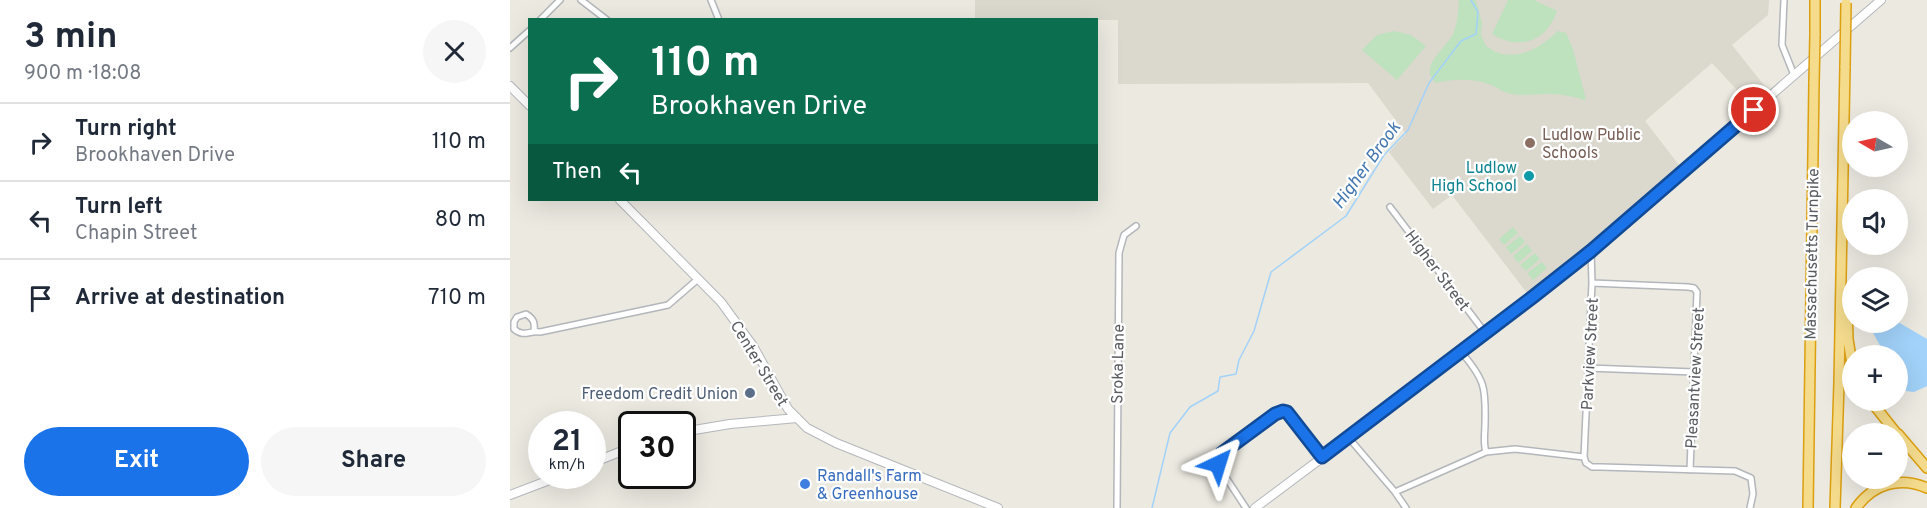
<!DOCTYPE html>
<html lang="en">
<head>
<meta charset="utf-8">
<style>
	body { margin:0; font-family:Overpass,sans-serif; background:#f6f6f7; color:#1f2937; height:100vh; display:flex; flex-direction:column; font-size:22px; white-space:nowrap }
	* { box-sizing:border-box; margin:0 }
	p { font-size:20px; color:#747a83 }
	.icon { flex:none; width:33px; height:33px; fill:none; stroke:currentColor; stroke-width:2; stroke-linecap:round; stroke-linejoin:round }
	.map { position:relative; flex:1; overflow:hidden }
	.drawer { display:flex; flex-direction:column; background:#fff; width:510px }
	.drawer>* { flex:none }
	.banner { position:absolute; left:18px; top:18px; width:570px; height:183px; border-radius:0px; box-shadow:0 6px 24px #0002; background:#0b6e4f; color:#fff; overflow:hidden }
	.needle { width:39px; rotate:279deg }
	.controls { position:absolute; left:1332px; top:111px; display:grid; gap:12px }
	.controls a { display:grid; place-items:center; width:66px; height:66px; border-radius:50%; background:#fff; box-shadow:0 6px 24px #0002; font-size:30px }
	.speed { position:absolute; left:18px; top:411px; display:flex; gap:12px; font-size:30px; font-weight:700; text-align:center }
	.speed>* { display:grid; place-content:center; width:78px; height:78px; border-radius:50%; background:#fff; box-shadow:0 6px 24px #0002; line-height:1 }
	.speed small { font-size:15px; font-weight:400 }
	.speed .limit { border:3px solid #111; border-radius:9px; background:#fff; color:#111 }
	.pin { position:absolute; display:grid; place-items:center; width:51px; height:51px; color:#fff; margin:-26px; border:3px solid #fff; border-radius:50%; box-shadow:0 2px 6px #0007 }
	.me { position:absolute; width:66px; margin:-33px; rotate:41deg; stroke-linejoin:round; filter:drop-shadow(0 0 4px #0008) }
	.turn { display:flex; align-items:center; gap:21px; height:126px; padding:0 24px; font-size:27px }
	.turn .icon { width:78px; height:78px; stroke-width:2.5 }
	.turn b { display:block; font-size:42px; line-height:51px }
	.then { display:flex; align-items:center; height:57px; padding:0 24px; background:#0003; gap:12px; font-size:22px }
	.round { display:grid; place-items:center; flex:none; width:63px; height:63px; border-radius:32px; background:#f6f6f7 }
	.headline { display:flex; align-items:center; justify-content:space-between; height:102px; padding:0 24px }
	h1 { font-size:36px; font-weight:700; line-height:45px }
	.button { display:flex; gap:12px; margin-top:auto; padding:12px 24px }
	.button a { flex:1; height:69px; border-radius:36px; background:#1a73e8; color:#fff; font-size:24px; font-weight:700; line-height:69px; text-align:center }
	.button a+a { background:#f6f6f7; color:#1f2937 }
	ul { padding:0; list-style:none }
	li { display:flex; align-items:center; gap:18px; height:78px; padding:0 24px; border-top:2px solid #e0e1e3 }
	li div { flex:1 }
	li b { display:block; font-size:22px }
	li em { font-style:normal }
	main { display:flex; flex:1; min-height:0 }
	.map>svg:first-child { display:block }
	.education { fill:#dbd8ce }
	.green { fill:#bee1be }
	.water { fill:#a2d2f9 }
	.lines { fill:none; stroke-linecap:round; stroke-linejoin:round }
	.stream { stroke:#a2d2f9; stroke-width:1.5 }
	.street-casing { stroke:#b3b6ba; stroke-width:8 }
	.secondary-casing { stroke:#b4b7bc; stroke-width:10 }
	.highway-casing { stroke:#dc9f0f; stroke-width:12 }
	.street { stroke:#fff; stroke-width:5 }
	.secondary { stroke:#fff; stroke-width:8 }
	.highway { stroke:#f5dc8d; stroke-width:9 }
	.highway-bridge-casing { stroke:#dc9f0f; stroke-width:12; stroke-linecap:butt }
	.highway-bridge { stroke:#f5dc8d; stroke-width:9 }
	.route-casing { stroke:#114b97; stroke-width:15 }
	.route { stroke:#1a73e8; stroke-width:10 }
	.education-dot { fill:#8d6e63; stroke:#fff; stroke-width:2 }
	.culture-dot { fill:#0f9aa8; stroke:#fff; stroke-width:2 }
	.service-dot { fill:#5c6f8a; stroke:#fff; stroke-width:2 }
	.shop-dot { fill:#3f7fe0; stroke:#fff; stroke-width:2 }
	.labels { text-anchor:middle; stroke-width:4.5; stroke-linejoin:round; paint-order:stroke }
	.education-label { font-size:16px; fill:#785e54; stroke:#fff; text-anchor:start }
	.culture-label { font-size:16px; fill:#0d838f; stroke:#fff; text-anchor:end }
	.street-label { font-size:16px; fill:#595c60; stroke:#fff }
	.service-label { font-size:16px; fill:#4e5e75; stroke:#fff; text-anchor:end }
	.shop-label { font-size:16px; fill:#366cbe; stroke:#fff; text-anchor:start }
	.water-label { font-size:18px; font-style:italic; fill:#4578b1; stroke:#fff }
</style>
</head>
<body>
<main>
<section class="drawer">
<div class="headline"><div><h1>3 min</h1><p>900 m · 18:08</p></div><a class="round"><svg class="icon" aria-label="close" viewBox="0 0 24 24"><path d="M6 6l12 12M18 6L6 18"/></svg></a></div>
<ul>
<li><svg class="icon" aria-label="right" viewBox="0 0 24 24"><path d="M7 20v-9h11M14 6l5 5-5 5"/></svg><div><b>Turn right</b><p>Brookhaven Drive</p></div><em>110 m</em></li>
<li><svg class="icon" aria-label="left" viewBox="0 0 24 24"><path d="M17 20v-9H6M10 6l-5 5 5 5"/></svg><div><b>Turn left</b><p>Chapin Street</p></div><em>80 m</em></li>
<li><svg class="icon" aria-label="arrive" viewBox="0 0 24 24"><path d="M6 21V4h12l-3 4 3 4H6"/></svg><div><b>Arrive at destination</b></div><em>710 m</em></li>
</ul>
<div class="button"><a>Exit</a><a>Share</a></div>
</section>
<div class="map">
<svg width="1417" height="508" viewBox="0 0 1417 508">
	<rect width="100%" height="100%" fill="#ebe9e0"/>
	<path class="education" d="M465,0H1259L1258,15L1222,45L1257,89L1240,104L1202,63L1135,121L1169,165L1066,254L1017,293L942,195L923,209L879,152L896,134L858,83L608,84V20H465Z"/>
	<path class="green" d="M949,0H966L972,23L971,35L976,46C981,49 987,54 993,54C1015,58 1033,45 1048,31L1056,33L1063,49L1076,100C1064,97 1052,94 1039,94C1026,94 1015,96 1002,94C994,93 988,88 981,85C963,78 945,79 926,83C907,68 936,48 943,34C948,22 948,12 949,0Z
		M998,0H1024L1047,11C1036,42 1010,51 982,34Z
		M884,31L901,35L916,46L887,80L852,50L867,35Z
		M1003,227L1008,233L994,245L989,239Z
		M1010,236L1015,242L1001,254L996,247Z
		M1017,244L1022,251L1008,263L1003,256Z
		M1025,253L1030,259L1016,271L1010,265Z
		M1032,262L1037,268L1023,280L1017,273Z"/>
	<path class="water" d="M1388,322L1417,339V386L1404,392L1388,390V356L1375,355L1361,329L1362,323Z"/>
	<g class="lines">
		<path class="stream" d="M642,508L660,433L680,407L708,391L710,377L726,374L729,360L744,331L761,272L836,216L874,155L898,130L919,83L951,41L966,34L968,12L961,0"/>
		<g class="street-casing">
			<path id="street" d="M71,0L97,20
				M201,0L209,20
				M1274,0L1272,45L1284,75
				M30,20L50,0
				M0,48L20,30
				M880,207L976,334
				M1081,251L1082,283L1074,457L1076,463L1082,467H1091L1225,471L1241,478L1243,494L1240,508
				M1082,283L1178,287L1184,288L1187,292L1180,470
				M24,331C25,323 24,319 16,314L7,317L4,322V329C14,338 20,330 30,332L158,305L188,279
				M1078,368L1184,372
				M838,437L885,492L976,452C973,443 975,433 975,424C976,388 975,380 952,353
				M976,452L1005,449L1074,457
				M885,492L896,508
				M607,508L609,253L614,235L626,226
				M736,508L711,470L708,459L711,454L765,414L773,411L777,412L812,457"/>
		</g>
		<g class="secondary-casing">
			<path id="secondary" d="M0,86L20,106
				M110,200L211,302L243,346L278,409L297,428L326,443L488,508
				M172,432L220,424L287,418
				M82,463L122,447
				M0,495L50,476
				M745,508L952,353L1081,251L1371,0"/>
		</g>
		<g class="highway-casing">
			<path id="highway" d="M1305,35V0
				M1337,301L1338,339L1342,364
				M1360,400L1387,434
				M1388,434L1417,468
				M1298,508L1304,82
				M1325,508L1329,383L1335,66
				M1346,508C1363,484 1390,476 1417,488"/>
		</g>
		<use href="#street" class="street"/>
		<use href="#secondary" class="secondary"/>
		<use href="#highway" class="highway"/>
		<g class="highway-bridge-casing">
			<path id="highway-bridge" d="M1335,66L1336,3
				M1304,82L1305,35"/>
		</g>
		<use href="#highway-bridge" class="highway-bridge"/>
	</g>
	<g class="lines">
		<g class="route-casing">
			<path id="route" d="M708,464V459L712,453L765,414L773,411L777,412L812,457L1024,296L1081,251L1244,110"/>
		</g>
		<use href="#route" class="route"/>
	</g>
	<circle class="education-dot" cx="1020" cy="143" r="6"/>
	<circle class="culture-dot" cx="1019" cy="176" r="6"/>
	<circle class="service-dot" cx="240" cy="393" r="6"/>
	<circle class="shop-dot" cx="295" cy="484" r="6"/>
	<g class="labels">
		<g class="education-label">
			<text x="1032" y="140">Ludlow Public<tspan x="1032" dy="18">Schools</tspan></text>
		</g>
		<g class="culture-label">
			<text x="1007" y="173">Ludlow<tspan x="1007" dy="18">High School</tspan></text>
		</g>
		<g class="street-label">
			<text transform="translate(1301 254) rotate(-89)" y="6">Massachusetts Turnpike</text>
			<text transform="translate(928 270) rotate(53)" y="6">Higher Street</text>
			<text transform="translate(1079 354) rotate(-87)" y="6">Parkview Street</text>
			<text transform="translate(250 363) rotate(59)" y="6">Center Street</text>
			<text transform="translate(607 364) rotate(-89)" y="6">Sroka Lane</text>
			<text transform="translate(1184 378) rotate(-87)" y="6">Pleasantview Street</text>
		</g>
		<g class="service-label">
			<text x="228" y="399">Freedom Credit Union</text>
		</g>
		<g class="shop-label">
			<text x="307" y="481">Randall's Farm<tspan x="307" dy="18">&amp; Greenhouse</tspan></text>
		</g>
		<g class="water-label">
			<text transform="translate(856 165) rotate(-54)" y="6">Higher Brook</text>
		</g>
	</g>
</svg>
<div class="controls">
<a><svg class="needle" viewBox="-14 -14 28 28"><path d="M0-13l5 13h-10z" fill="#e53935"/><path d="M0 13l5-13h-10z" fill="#747a83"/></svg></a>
<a><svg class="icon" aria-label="sound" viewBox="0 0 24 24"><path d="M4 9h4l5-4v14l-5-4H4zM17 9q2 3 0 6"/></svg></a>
<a><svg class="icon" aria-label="layers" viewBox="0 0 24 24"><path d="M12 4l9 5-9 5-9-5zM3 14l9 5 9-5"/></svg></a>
<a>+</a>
<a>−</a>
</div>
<div class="speed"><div>21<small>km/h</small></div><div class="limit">30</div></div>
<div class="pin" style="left:1244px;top:110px;background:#d93025"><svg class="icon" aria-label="arrive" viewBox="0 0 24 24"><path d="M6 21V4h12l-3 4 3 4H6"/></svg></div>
<svg class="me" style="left:708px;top:464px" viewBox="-20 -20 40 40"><path d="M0-17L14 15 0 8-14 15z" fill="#1a73e8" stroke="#fff" stroke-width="4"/></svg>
<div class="banner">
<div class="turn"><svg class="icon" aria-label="right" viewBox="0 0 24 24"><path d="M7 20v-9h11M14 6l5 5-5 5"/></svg><div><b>110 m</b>Brookhaven Drive</div></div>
<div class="then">Then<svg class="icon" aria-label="left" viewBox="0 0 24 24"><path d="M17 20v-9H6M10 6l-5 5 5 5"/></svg></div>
</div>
</div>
</main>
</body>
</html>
